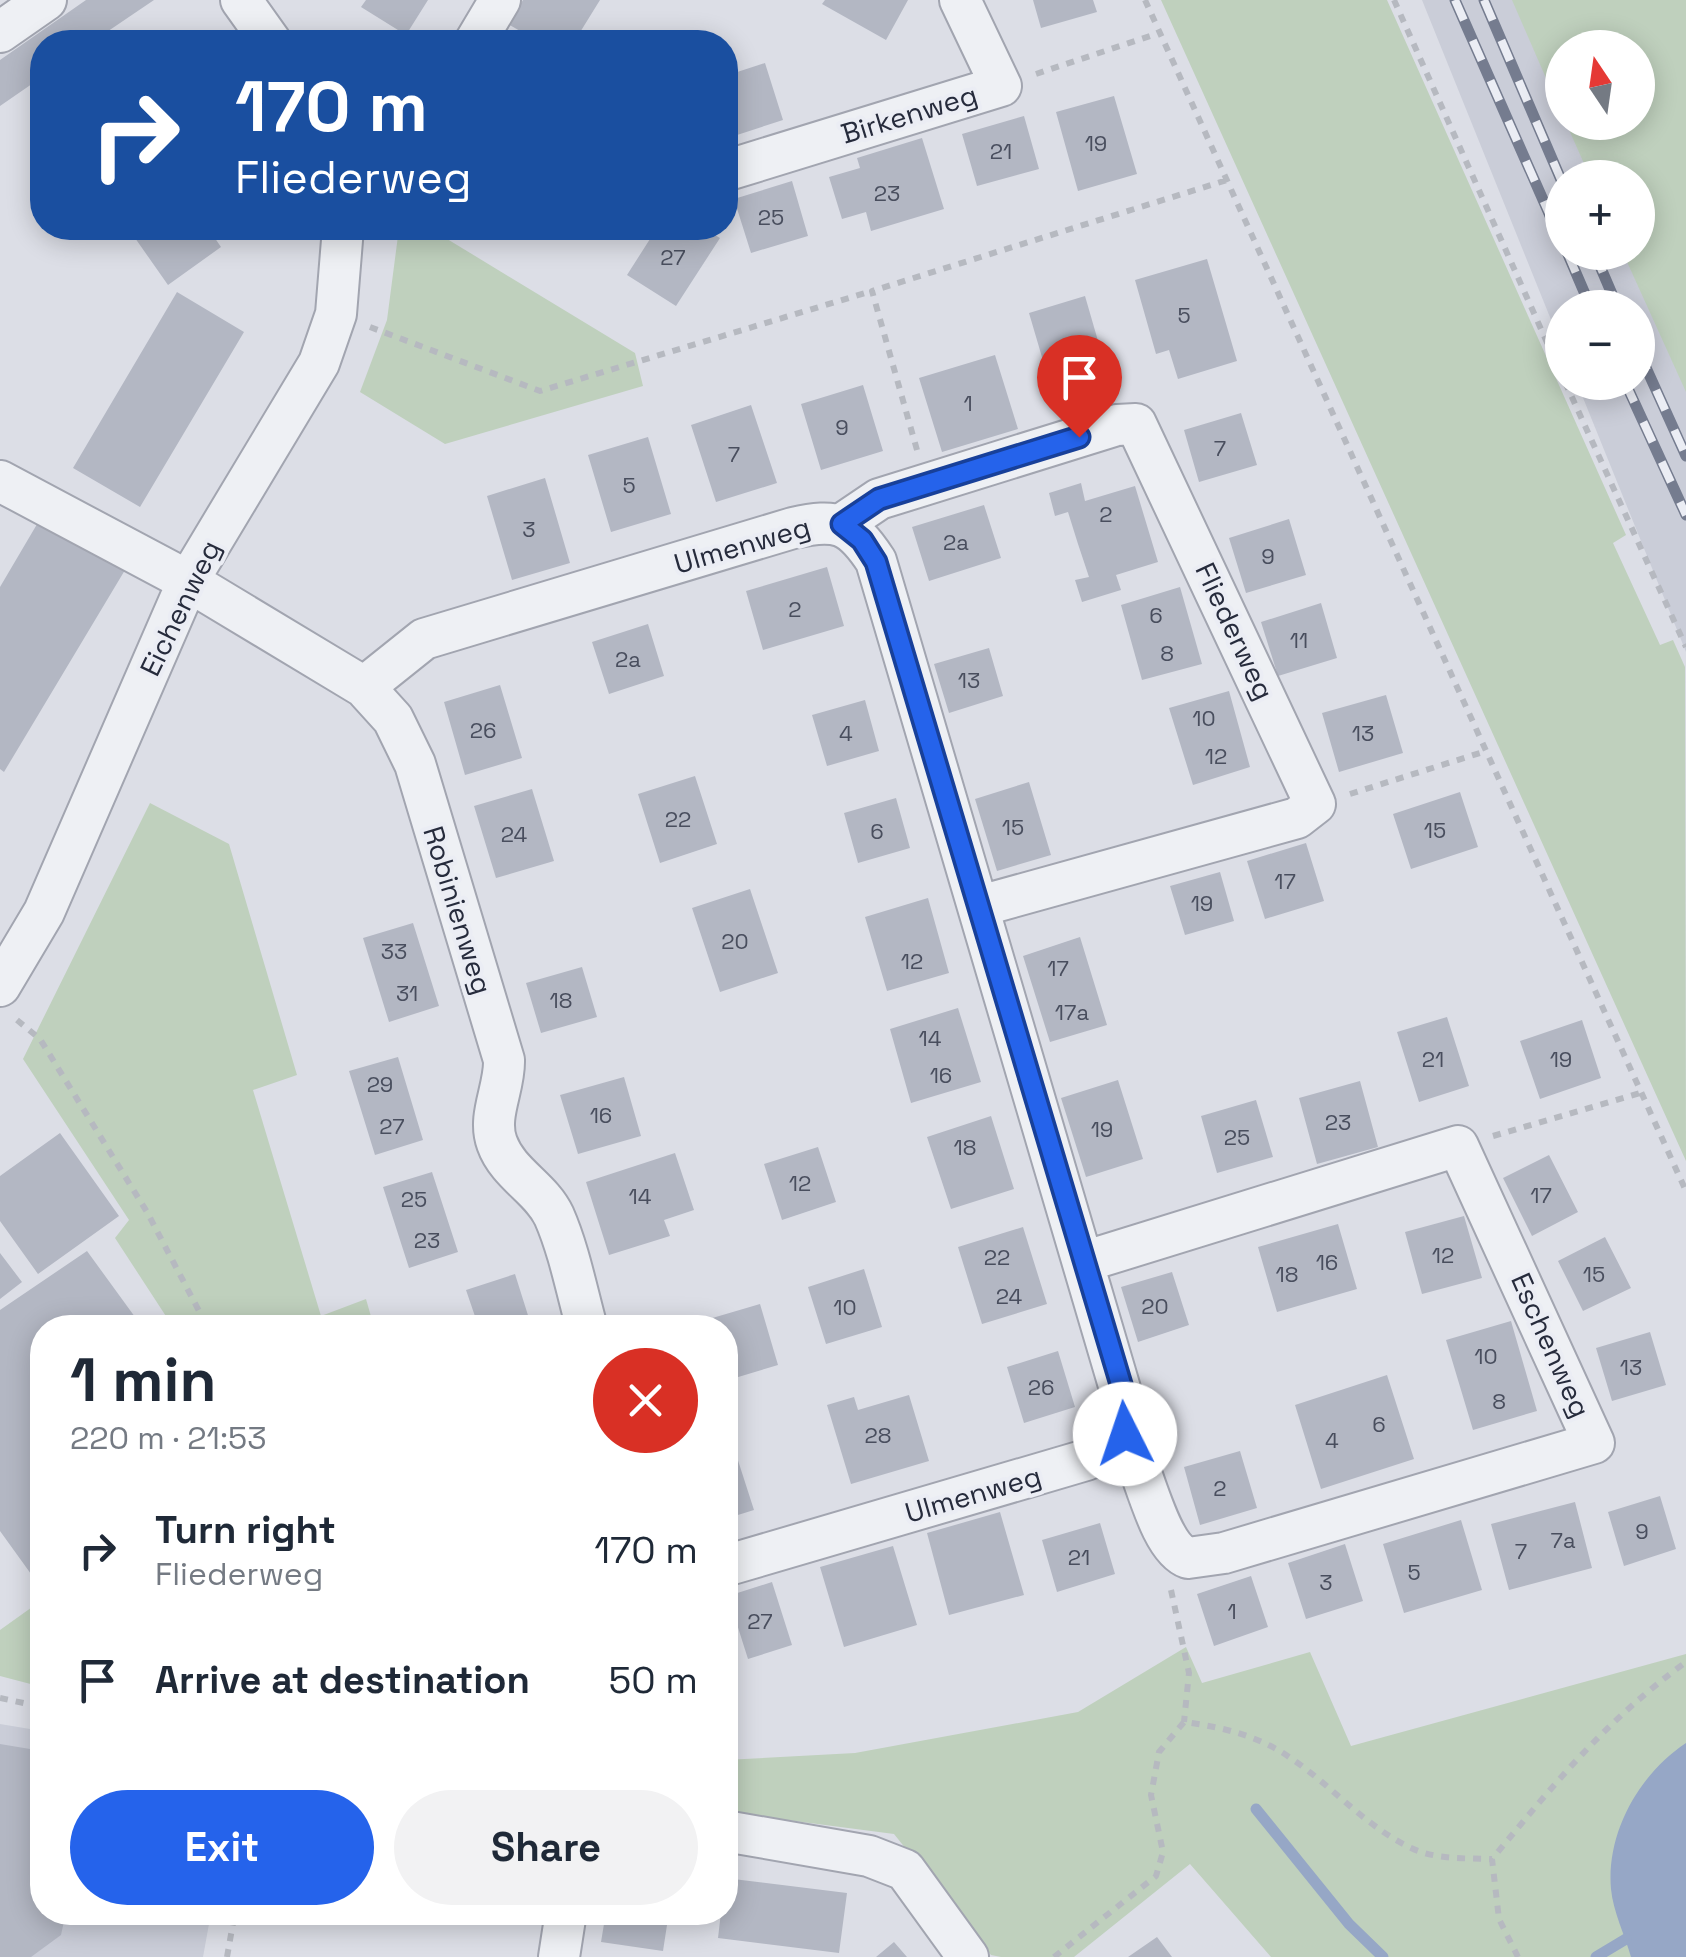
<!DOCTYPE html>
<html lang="en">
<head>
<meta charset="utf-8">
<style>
	body { margin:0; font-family:"Space Grotesk",sans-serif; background:#f2f2f3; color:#1f2937; height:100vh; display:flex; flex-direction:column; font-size:38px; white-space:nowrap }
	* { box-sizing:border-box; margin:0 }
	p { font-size:32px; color:#747a83 }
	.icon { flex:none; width:55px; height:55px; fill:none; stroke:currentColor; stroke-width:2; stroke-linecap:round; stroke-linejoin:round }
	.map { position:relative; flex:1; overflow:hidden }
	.sheet { position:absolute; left:30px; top:1315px; width:708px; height:610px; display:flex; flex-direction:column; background:#fff; border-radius:40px; box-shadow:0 5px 25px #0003 }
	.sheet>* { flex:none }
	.banner { position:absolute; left:30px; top:30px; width:708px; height:210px; border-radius:40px; box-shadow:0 5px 25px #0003; background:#1a4fa0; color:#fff; overflow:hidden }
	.needle { width:65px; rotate:347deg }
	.fabs { position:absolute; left:1545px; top:30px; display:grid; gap:20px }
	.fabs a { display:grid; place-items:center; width:110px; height:110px; border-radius:50%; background:#fff; box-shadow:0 5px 25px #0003; font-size:50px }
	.pin { position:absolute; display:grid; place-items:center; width:85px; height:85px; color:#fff; margin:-102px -42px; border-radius:50% 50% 50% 0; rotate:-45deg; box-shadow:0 0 10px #0007 }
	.pin .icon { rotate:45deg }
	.me { position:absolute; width:110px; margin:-55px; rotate:356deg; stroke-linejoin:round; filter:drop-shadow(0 0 8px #0008) }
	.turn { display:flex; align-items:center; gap:35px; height:210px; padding:0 40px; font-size:45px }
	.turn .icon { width:130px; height:130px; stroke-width:2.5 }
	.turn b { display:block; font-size:70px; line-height:85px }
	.round { display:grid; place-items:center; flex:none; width:105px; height:105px; border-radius:52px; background:#f2f2f3 }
	.overview { display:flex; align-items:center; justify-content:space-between; height:170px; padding:0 40px }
	h1 { font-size:60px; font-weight:700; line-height:75px }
	.button { display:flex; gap:20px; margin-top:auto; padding:20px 40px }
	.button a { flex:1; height:115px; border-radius:60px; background:#2563eb; color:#fff; font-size:40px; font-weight:700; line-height:115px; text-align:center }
	.button a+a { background:#f2f2f3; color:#1f2937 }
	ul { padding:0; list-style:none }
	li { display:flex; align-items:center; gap:30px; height:130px; padding:0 40px }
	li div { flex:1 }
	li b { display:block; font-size:38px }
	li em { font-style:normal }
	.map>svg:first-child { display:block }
	.built { fill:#cacdd8 }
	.green { fill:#bfd0bd }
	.water { fill:#96a7c6 }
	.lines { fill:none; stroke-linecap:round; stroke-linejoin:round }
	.stream { stroke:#96a7c6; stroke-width:11 }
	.building { fill:#b3b7c3 }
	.minor-casing { stroke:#a2a5b0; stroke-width:44 }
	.path { stroke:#b6b9c0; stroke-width:6; stroke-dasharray:8 8; stroke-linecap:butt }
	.minor { stroke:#eef0f4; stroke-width:40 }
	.rail-casing { stroke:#757c8f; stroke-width:11 }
	.rail { stroke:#ebedf4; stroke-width:8; stroke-dasharray:22; stroke-linecap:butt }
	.route-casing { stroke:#184099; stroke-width:25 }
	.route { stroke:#2563eb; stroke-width:18 }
	.labels { text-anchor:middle; stroke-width:8; stroke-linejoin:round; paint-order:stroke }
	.number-label { font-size:22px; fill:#494e5e }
	.street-label { font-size:28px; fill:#262b3c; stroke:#ebedf4 }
</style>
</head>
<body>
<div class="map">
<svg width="1686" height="1957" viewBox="0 0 1686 1957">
	<rect width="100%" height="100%" fill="#dcdee6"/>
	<path class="built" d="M1422,0H1528L1562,77V122L1583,123L1608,177L1562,178V252H1638L1686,352V652L1577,383L1638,382V308H1562V347Z
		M0,1724L42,1731V1912L211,1913L203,1957H0Z"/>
	<path class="green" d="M1161,0H1387L1626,535L1613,543L1660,645L1673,640L1685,667L1686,1161Z
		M1512,0H1686V392L1623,253L1638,252V178L1590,177L1566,123L1638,122V48H1562V115Z
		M399,228H429L635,353L643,386L445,444L360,392L387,320Z
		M150,803L229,844L297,1075L253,1090L321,1316L366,1299L374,1327H173L115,1238L129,1220L23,1059Z
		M42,1600V1687L0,1676V1630Z
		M1186,1647L1202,1683L1310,1652L1351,1746L1686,1654V1957H1271L1190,1864L1074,1957H1001L991,1955L894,1834L725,1812V1760L855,1753L1078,1712Z"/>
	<path class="water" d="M1686,1743V1957H1631C1625,1936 1613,1911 1611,1889C1606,1833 1639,1774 1686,1743Z"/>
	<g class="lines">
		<path class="stream" d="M1256,1809L1349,1924L1383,1957
			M1596,1957L1626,1939"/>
	</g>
	<path class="building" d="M86,0H154L92,42H42V77L0,106V60Z
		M366,0H428L406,35L361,7Z
		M523,0H600L574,42H539L508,24Z
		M825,0H908L886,40L822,4Z
		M1033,0H1093L1097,12L1041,28Z
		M765,63L783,120L734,136L725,109V76Z
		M1114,96L1137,174L1078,191L1056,112Z
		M1024,116L1039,169L977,186L962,134Z
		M922,138L944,209L871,231L866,212L842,219L829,177L860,168L857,158Z
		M792,181L808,236L751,253L734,199Z
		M128,228H208L221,247L168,285Z
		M657,228H703L720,238L676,306L627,275Z
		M1207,259L1237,361L1178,379L1169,350L1156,354L1135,280Z
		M177,292L244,332L140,507L73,468Z
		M1085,296L1105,365L1049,381L1029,313Z
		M995,355L1018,429L942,452L919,378Z
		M863,385L883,451L821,470L801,404Z
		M751,405L777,483L716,502L691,425Z
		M1241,413L1257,465L1199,482L1184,430Z
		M648,437L671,514L611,532L588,455Z
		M545,478L570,563L512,580L487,496Z
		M1081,483L1085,501L1135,486L1158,562L1116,575L1121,590L1082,602L1075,580L1089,577L1078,544L1068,512L1055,516L1049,493Z
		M984,505L1001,558L929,581L912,527Z
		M43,514L128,565L4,772L0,769V587Z
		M1289,519L1306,575L1246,593L1229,538Z
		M827,567L844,626L763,650L746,591Z
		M1180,587L1202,664L1142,680L1121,605Z
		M1321,603L1337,658L1278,676L1261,622Z
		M648,624L664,676L609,694L592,642Z
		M989,648L1003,696L949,713L934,664Z
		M500,685L522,758L465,775L444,702Z
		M1229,691L1250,767L1193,785L1169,708Z
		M1386,695L1403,753L1339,772L1322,713Z
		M865,700L879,751L827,766L812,715Z
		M695,776L717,844L660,863L638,794Z
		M1029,782L1051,855L997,871L975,799Z
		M532,789L554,861L496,878L474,806Z
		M1460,792L1478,847L1411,869L1393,814Z
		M896,798L910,848L858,863L844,813Z
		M1306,843L1324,901L1265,919L1247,861Z
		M1220,872L1234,921L1185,935L1170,886Z
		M750,889L778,973L720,992L692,908Z
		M928,898L949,973L887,991L865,917Z
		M413,923L439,1006L389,1022L363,938Z
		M1080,937L1107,1025L1050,1042L1023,956Z
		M582,967L597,1017L541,1033L526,983Z
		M958,1008L981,1082L911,1103L890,1029Z
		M1447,1017L1469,1086L1419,1102L1397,1032Z
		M1582,1020L1601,1078L1540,1099L1520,1041Z
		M398,1057L423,1140L375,1155L349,1071Z
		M624,1077L641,1136L578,1154L560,1095Z
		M1118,1080L1143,1159L1086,1177L1061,1098Z
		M1360,1081L1378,1147L1317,1164L1299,1098Z
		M1256,1100L1273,1157L1217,1173L1201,1116Z
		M991,1116L1014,1189L951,1209L927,1137Z
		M60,1133L119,1216L38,1274L0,1221V1176Z
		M818,1147L836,1202L782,1220L764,1164Z
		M675,1153L694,1210L664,1220L670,1236L609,1255L586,1182Z
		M1549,1155L1578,1212L1532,1236L1503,1178Z
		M432,1172L458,1252L409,1268L383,1187Z
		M1464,1216L1482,1278L1422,1294L1405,1232Z
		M1338,1224L1357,1289L1277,1312L1258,1247Z
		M1023,1227L1047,1304L982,1324L958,1247Z
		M1605,1237L1631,1288L1583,1311L1558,1261Z
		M87,1251L143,1328H42V1567L31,1574L0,1531V1310Z
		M0,1253L22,1282L0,1299Z
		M864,1269L882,1327L826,1344L808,1287Z
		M1172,1272L1189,1325L1138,1342L1121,1287Z
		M515,1274L532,1328H479L466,1290Z
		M760,1304L778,1365L725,1381V1328H711L709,1319Z
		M1511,1321L1537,1411L1473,1430L1446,1340Z
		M1650,1332L1666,1385L1612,1401L1596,1348Z
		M1058,1351L1075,1407L1024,1423L1007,1367Z
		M1387,1375L1414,1459L1321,1489L1295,1405Z
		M909,1395L929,1461L851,1484L827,1405L854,1397L858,1410Z
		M734,1448L754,1510L725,1519V1451Z
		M1240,1451L1257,1508L1200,1525L1184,1467Z
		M1660,1496L1676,1549L1624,1566L1608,1512Z
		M1575,1502L1592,1568L1509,1590L1491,1524Z
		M1000,1512L1024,1595L949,1615L927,1533Z
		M1461,1520L1482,1590L1404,1613L1383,1544Z
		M1100,1523L1115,1574L1057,1592L1042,1540Z
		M1345,1544L1363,1601L1306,1619L1288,1563Z
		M893,1546L917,1625L844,1647L820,1567Z
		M1251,1576L1268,1627L1214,1646L1197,1594Z
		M772,1582L792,1645L748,1659L728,1596Z
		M0,1744L42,1751V1912H66L61,1935L31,1957H0Z
		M725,1878L847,1893L839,1953L718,1938L721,1912H725Z
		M606,1912H669L663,1951L601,1942Z
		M1157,1937L1172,1957H1128Z
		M894,1942L907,1957H876Z"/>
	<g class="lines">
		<g class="minor-casing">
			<path id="minor" d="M241,0L271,42
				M0,32L46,0
				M475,42L500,0
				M725,171L1001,86L960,0
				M0,481L188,581L364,687L393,719L415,764L504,1060C505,1088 487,1116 497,1143C508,1174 541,1188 554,1216C569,1250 577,1292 587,1328
				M842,524L879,499L1117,425L1136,424L1315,804L1297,818L980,906
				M364,687L424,639L793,528C837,518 851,523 876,561L1128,1416C1124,1442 1110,1451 1086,1460L725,1566
				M0,986L44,912L188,581L319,363L336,314L343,228
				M1083,1262L1458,1146L1594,1443L1224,1553L1188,1558C1157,1547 1143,1464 1125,1434
				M725,1831L869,1856L905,1870L968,1957
				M559,1957L566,1912"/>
		</g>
		<path class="path" d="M1145,0L1686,1191
			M1394,0L1562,376
			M1036,74L1159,33
			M370,327L540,391L872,291
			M1565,382L1686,647
			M917,450L872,291L1227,180
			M1350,794L1483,752
			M17,1020L40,1039L147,1212L208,1328
			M1493,1136L1640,1093
			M1171,1590L1189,1673L1184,1722
			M0,1698L42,1707
			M227,1957L235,1912
			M1054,1957L1156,1876L1163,1852L1151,1795L1159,1752L1184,1722C1222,1727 1260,1736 1292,1759C1332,1786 1364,1825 1409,1847C1435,1860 1464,1858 1492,1859
			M1518,1957L1499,1919L1492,1859C1556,1782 1604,1722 1686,1662"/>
		<use href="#minor" class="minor"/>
		<g class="rail-casing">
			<path id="rail" d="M1455,0L1562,243
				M1484,0L1562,182
				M1567,252L1591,308
				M1594,252L1618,308
				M1638,350L1686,456
				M1625,382L1686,515"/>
		</g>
		<use href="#rail" class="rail"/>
	</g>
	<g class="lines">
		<g class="route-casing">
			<path id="route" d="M1079,437L879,499L842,524L862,540L876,562L1123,1391L1128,1416L1125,1434"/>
		</g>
		<use href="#route" class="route"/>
	</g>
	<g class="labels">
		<g class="number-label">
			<text x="1096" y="151">19</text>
			<text x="1001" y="159">21</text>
			<text x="887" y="201">23</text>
			<text x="771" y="225">25</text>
			<text x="673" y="265">27</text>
			<text x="1184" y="323">5</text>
			<text x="968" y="411">1</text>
			<text x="842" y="435">9</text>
			<text x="1220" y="456">7</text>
			<text x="734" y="462">7</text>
			<text x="629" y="493">5</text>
			<text x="1106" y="522">2</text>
			<text x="529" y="537">3</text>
			<text x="956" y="550">2a</text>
			<text x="1268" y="564">9</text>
			<text x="795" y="617">2</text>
			<text x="1156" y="623">6</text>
			<text x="1299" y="648">11</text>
			<text x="1167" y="661">8</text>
			<text x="628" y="667">2a</text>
			<text x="969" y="688">13</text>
			<text x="1204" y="726">10</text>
			<text x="483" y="738">26</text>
			<text x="846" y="741">4</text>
			<text x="1363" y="741">13</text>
			<text x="1216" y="764">12</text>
			<text x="678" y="827">22</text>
			<text x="1013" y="835">15</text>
			<text x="1435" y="838">15</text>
			<text x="877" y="839">6</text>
			<text x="514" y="842">24</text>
			<text x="1285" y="889">17</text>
			<text x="1202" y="911">19</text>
			<text x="735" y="949">20</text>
			<text x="394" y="959">33</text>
			<text x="912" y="969">12</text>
			<text x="1058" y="976">17</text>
			<text x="407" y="1001">31</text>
			<text x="561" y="1008">18</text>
			<text x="1072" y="1020">17a</text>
			<text x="930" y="1046">14</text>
			<text x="1433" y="1067">21</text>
			<text x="1561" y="1067">19</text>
			<text x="941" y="1083">16</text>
			<text x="380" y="1092">29</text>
			<text x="601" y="1123">16</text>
			<text x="1338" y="1130">23</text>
			<text x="392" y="1134">27</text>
			<text x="1102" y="1137">19</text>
			<text x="1237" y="1145">25</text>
			<text x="965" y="1155">18</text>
			<text x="800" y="1191">12</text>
			<text x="1541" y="1203">17</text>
			<text x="640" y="1204">14</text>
			<text x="414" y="1207">25</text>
			<text x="427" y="1248">23</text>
			<text x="1443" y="1263">12</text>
			<text x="997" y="1265">22</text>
			<text x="1327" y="1270">16</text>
			<text x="1287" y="1282">18</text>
			<text x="1594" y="1282">15</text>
			<text x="1009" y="1304">24</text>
			<text x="1155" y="1314">20</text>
			<text x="845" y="1315">10</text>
			<text x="1486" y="1364">10</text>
			<text x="1631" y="1375">13</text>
			<text x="1041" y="1395">26</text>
			<text x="1499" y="1409">8</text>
			<text x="1379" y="1432">6</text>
			<text x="878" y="1443">28</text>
			<text x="1332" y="1448">4</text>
			<text x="1220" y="1496">2</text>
			<text x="1642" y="1539">9</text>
			<text x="1563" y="1548">7a</text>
			<text x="1521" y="1559">7</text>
			<text x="1079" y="1565">21</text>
			<text x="1414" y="1580">5</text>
			<text x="1326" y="1590">3</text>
			<text x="1232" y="1619">1</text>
			<text x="760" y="1629">27</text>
		</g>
		<g class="street-label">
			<text transform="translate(909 114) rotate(-17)" y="10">Birkenweg</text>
			<text transform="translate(742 545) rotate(-16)" y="10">Ulmenweg</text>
			<text transform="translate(180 608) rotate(-64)" y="10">Eichenweg</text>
			<text transform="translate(1235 631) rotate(65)" y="10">Fliederweg</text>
			<text transform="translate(458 910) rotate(73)" y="10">Robinienweg</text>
			<text transform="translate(1551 1345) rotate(66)" y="10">Eschenweg</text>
			<text transform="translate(973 1494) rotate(-16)" y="10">Ulmenweg</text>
		</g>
	</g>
</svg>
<div class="fabs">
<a><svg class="needle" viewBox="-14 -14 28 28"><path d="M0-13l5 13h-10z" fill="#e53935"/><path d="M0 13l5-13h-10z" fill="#747a83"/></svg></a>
<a>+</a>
<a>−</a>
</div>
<div class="pin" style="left:1079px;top:437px;background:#d93025"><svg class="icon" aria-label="arrive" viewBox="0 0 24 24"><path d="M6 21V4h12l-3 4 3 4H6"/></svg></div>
<svg class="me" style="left:1125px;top:1434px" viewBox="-20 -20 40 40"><circle r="19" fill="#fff"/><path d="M0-13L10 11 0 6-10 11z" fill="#2563eb"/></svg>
<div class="banner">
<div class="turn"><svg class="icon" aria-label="right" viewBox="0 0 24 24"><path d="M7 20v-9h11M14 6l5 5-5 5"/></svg><div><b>170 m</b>Fliederweg</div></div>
</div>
<section class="sheet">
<div class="overview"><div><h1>1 min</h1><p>220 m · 21:53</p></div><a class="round" style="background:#d93025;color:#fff"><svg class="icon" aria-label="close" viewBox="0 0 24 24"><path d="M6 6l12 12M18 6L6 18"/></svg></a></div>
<ul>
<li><svg class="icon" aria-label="right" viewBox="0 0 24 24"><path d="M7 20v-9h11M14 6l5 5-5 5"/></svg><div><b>Turn right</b><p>Fliederweg</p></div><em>170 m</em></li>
<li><svg class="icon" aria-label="arrive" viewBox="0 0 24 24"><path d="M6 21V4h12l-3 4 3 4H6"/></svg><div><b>Arrive at destination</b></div><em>50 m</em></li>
</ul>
<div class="button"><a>Exit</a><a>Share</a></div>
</section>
</div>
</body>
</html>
